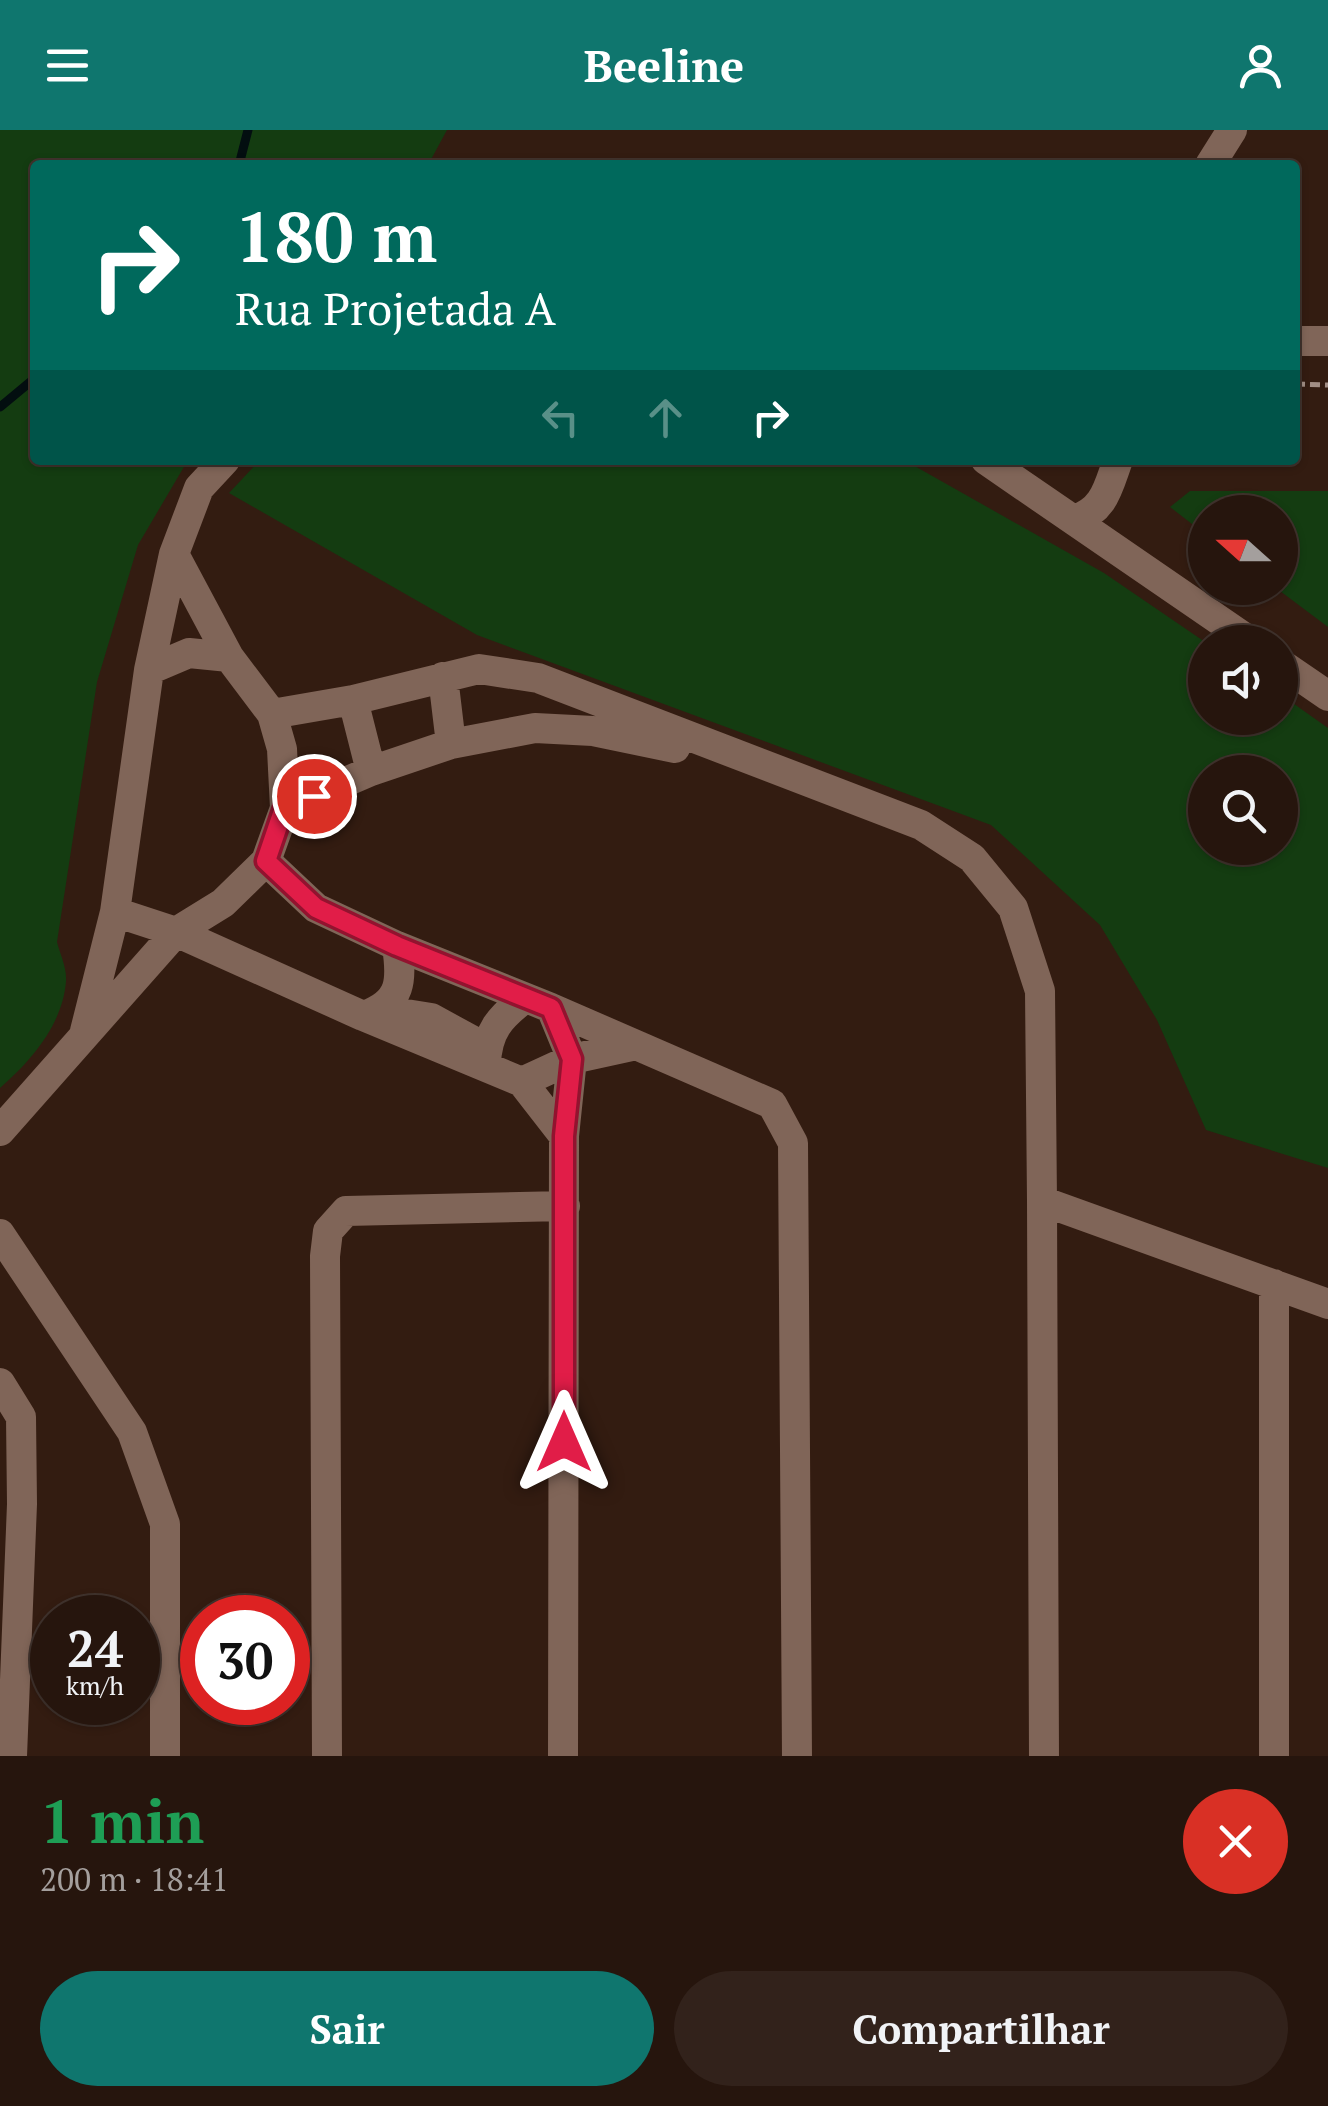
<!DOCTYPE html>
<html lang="pt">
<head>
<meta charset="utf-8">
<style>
	body { margin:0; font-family:"PT Serif",serif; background:#32221b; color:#f1f3f6; height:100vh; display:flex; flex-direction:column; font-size:38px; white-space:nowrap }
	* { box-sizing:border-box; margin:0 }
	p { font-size:32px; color:#a49f9d }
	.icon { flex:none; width:55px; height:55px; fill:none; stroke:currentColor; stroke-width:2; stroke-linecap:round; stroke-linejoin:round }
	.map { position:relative; height:1626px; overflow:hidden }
	.drawer { display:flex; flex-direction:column; background:#26150d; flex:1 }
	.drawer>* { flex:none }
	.banner { position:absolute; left:30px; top:30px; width:1270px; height:305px; border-radius:10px; box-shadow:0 2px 8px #0004,0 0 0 2px #42342e; background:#00695c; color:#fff; overflow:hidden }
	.needle { width:65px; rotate:291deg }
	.buttons { position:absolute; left:1188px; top:365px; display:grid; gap:20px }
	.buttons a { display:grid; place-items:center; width:110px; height:110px; border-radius:50%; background:#26150d; box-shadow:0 2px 8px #0004,0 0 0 2px #42342e; font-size:50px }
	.speed { position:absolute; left:30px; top:1465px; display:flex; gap:20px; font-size:50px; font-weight:700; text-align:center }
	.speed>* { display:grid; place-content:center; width:130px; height:130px; border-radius:50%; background:#26150d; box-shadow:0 2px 8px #0004,0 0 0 2px #42342e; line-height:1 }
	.speed small { font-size:25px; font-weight:400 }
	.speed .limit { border:15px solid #d22; background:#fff; color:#111 }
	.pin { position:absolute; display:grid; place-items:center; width:85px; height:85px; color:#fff; margin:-42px; border:5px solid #fff; border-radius:50%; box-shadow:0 2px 10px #0007 }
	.me { position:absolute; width:110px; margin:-55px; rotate:0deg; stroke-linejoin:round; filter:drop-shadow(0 0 8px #0008) }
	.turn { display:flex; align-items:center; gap:35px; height:210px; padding:0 40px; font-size:45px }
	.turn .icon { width:130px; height:130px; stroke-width:2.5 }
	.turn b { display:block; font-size:70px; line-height:85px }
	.lanes { display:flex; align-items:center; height:95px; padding:0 40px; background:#0003; justify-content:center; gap:50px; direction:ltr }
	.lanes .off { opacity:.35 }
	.round { display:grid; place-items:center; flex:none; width:105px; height:105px; border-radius:52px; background:#32221b }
	.head { display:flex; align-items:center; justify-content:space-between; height:170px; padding:0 40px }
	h1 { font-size:60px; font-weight:700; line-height:75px; color:#1e9e55 }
	.button { display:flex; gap:20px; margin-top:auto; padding:20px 40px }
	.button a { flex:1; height:115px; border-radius:60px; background:#0f766e; color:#fff; font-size:40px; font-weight:700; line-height:115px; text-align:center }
	.button a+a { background:#32221b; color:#f1f3f6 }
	header { display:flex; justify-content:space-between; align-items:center; height:130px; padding:0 40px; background:#0f766e; color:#fff; font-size:45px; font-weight:700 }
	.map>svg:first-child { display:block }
	.green { fill:#143c11; fill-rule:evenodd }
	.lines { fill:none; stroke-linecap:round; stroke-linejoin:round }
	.stream { stroke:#030e10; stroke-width:9 }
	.path { stroke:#a28e85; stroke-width:5; stroke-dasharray:10 5; stroke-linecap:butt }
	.minor { stroke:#806558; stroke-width:30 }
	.route-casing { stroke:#92132f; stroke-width:25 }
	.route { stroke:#e11d48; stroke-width:18 }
</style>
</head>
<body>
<header><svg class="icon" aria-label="menu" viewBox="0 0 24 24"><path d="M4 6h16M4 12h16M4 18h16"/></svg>Beeline<svg class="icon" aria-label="person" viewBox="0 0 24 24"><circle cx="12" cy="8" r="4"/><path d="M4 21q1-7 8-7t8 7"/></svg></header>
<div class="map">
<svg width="1328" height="1626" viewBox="0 0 1328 1626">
	<rect width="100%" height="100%" fill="#331c11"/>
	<path class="green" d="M0,0H447L428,35H35V330H188L138,415L97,552L57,812C60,824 67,838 66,851C63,894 31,931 0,958Z
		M260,330H904L1104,443L1205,512V588H1280V564L1328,598V1038L1206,1000L1157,890L1100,795L991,695L477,505L229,363ZM1205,642H1280V718H1205Z
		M1190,361H1328V497L1276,458H1280V382H1205V404L1170,377Z"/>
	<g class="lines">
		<path class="stream" d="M239,35L248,0
			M0,277L35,248"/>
		<path class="path" d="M1295,254L1328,255"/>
		<path class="minor" d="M1210,35L1232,0
			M1295,211H1328
			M986,330L1251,512
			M1074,390C1105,380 1108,357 1118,330
			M174,424L229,527
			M1280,533L1328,566
			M149,540L174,424L199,358L225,330
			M443,547L451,614
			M353,570L371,641
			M272,584L353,570L479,539L538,548L921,695L972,728L1013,778L1040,861L1042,1071
			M266,731L316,778L397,816L551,878L772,974L793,1013L797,1626
			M115,782L176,802L223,773L266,731L285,678L371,641L451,614L535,598L593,601L675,618
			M551,878L572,929L564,1006L563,1626
			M381,880L431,888L486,918
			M366,885C402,872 402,850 397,816
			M85,901L115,782L149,540L189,523L229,527L272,584L282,619L285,678
			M486,934C487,901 500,887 525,868
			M522,952L572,929L636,915
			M0,1001L176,802L363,886L522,952L564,1006
			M0,1104L132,1302L165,1394V1626
			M1274,1154V1626
			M0,1253L21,1287L22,1374L12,1626
			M327,1626L325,1126L328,1101L346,1081L565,1076
			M1044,1626L1042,1071L1328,1174"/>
	</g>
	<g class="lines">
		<g class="route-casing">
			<path id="route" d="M314,666L284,678L266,731L316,778L397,816L551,878L572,929L564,1006V1312"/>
		</g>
		<use href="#route" class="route"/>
	</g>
</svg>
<div class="buttons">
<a><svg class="needle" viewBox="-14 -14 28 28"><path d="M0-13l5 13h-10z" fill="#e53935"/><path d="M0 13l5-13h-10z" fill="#a49f9d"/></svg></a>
<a><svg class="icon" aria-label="sound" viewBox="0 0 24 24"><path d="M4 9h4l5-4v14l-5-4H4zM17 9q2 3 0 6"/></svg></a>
<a><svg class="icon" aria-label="search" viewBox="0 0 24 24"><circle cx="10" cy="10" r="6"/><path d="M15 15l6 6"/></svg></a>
</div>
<div class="speed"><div>24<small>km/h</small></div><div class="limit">30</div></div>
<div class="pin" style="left:314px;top:666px;background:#d93025"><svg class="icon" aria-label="arrive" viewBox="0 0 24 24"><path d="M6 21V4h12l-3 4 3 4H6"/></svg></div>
<svg class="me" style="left:564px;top:1312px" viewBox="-20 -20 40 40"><path d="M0-17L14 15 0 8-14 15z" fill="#e11d48" stroke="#fff" stroke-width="4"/></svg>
<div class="banner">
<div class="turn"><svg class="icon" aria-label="right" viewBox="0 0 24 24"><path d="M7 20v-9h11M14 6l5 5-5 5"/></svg><div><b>180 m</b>Rua Projetada A</div></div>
<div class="lanes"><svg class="icon off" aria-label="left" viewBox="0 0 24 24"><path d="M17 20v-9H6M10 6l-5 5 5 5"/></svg><svg class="icon off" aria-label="ahead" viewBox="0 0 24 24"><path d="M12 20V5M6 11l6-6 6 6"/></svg><svg class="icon" aria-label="right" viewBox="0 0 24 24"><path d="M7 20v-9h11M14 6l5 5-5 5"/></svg></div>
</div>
</div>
<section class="drawer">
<div class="head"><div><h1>1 min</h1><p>200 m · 18:41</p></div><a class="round" style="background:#d93025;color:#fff"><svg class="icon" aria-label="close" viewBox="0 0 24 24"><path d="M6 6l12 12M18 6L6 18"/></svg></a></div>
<div class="button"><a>Sair</a><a>Compartilhar</a></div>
</section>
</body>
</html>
